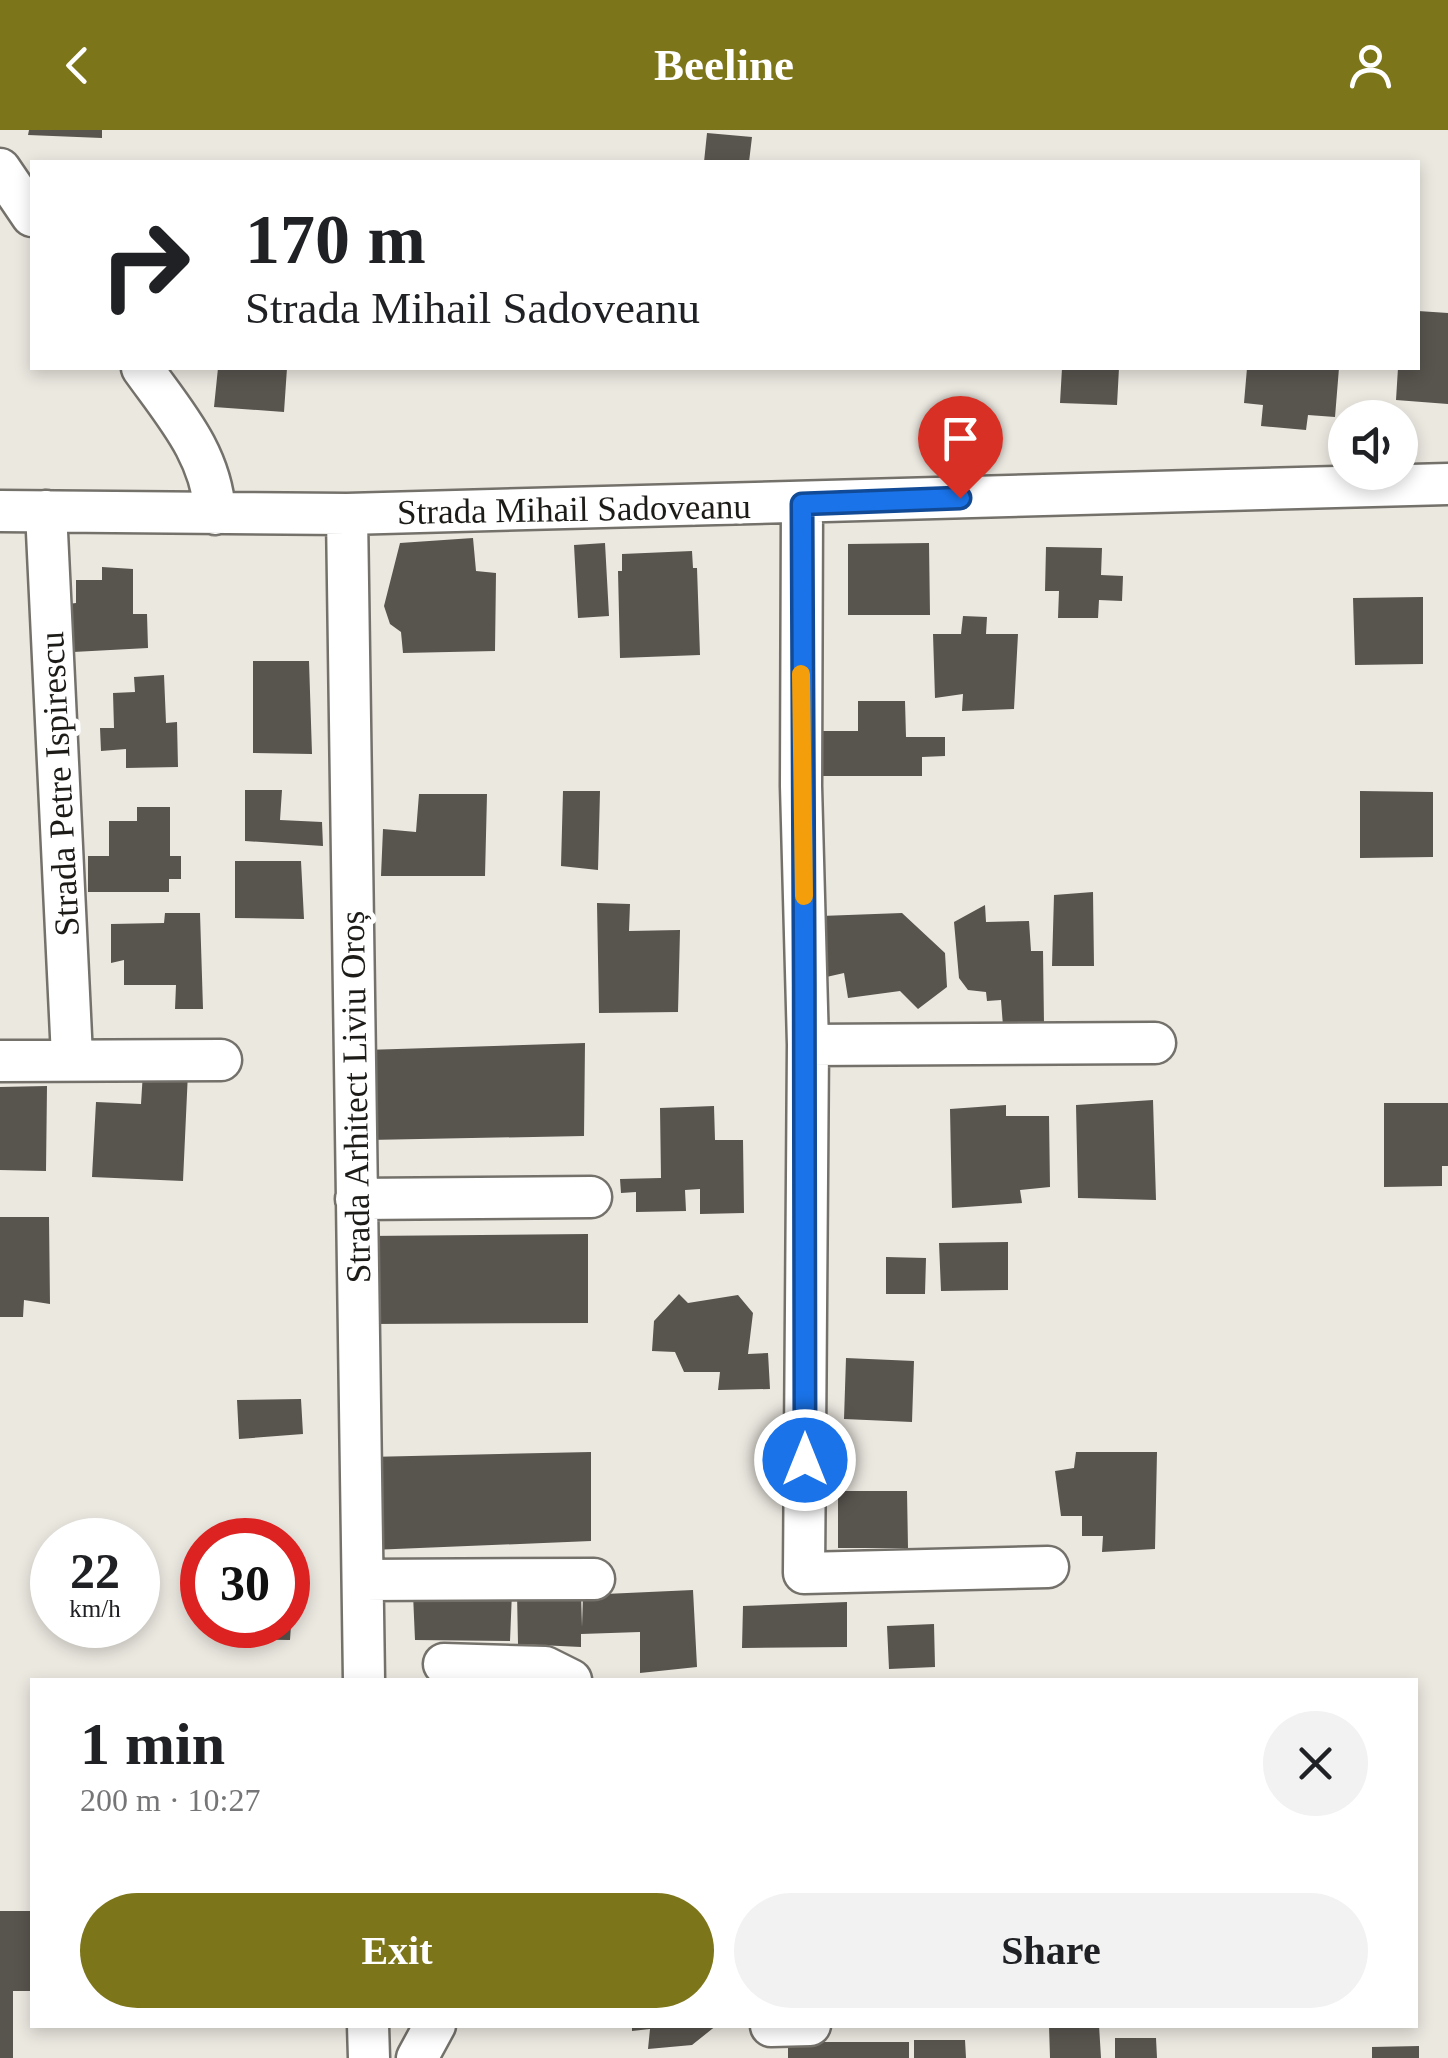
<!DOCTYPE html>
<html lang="en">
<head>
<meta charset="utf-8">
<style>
	body { margin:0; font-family:"Times New Roman",serif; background:#f2f2f2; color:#202124; height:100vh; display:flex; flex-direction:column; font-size:38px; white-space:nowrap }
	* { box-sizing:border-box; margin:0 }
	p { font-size:32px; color:#757577 }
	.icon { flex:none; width:55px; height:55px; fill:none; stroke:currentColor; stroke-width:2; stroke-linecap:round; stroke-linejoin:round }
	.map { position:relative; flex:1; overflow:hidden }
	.side { position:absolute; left:30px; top:1548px; width:1388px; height:350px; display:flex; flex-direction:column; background:#fff; border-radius:0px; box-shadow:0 5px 15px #0003 }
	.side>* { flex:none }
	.top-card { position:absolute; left:30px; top:30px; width:1390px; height:210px; border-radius:0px; box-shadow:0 5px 15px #0003; background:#fff; color:#202124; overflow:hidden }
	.controls { position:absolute; left:1328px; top:270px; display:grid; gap:20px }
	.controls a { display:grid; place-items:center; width:90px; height:90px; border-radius:50%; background:#fff; box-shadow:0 5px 15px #0003; font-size:50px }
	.speed { position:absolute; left:30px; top:1388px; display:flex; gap:20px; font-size:50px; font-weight:700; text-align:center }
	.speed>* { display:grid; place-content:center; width:130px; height:130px; border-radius:50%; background:#fff; box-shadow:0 5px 15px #0003; line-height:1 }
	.speed small { font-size:25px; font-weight:400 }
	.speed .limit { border:15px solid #d22; background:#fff; color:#111 }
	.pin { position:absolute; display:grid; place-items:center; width:85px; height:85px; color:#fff; margin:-102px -42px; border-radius:50% 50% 50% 0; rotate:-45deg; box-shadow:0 0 10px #0007 }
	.pin .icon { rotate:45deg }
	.me { position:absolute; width:110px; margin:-55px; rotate:0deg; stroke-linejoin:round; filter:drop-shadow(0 0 8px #0008) }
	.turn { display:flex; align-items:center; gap:35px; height:210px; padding:0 50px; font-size:45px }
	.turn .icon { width:130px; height:130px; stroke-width:2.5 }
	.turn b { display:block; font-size:70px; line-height:85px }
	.round { display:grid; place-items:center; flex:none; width:105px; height:105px; border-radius:52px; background:#f2f2f2 }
	.overview { display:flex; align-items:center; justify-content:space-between; height:170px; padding:0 50px }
	h1 { font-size:60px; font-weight:700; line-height:75px }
	.primary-button { display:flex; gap:20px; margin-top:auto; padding:20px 50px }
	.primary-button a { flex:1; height:115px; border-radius:60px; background:#7d7519; color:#fff; font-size:40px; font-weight:700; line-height:115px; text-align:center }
	.primary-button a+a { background:#f2f2f2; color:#202124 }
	header { display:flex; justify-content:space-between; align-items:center; height:130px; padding:0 50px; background:#7d7519; color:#fff; font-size:45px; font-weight:700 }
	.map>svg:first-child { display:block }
	.building { fill:#58544e }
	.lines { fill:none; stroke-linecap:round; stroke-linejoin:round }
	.minor-casing { stroke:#74716b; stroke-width:45 }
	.minor { stroke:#fff; stroke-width:40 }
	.route-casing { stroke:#114b97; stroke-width:25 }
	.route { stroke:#1a73e8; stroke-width:18 }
	.slow { stroke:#f59e0b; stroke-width:18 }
	.labels { text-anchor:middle; stroke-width:10; stroke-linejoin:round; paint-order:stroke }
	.street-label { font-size:35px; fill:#1c1b18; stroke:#fff }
</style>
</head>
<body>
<header><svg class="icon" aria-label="back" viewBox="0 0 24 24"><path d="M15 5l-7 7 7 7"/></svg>Beeline<svg class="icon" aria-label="person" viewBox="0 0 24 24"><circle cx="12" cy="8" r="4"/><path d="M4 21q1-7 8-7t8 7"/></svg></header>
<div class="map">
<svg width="1448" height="1928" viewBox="0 0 1448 1928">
	<rect width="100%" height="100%" fill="#ebe8e0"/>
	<path class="building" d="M29,0H102V8L28,5Z
		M707,3L752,7L749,32H704Z
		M1418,181L1448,183V274L1396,270L1398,238H1418Z
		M218,238H287L284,282L214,277Z
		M1062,238H1119L1117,275L1060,273Z
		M1247,238H1339L1335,287L1308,285L1306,300L1261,296L1263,275L1244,273Z
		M473,408L476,441L496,443L495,521L403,523L401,502L390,494L384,476L400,413Z
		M605,413L609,486L578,488L574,415Z
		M929,413L930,485H848V414Z
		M1046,417L1102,418L1101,445L1123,446L1122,471L1099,470L1098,488H1058L1059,461H1045Z
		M692,421L693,438H697L700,525L620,528L618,441H622V424Z
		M102,437L133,439V484H147L148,518L73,522L68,474L76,473V450H102Z
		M1423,467V534L1355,535L1353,468Z
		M963,486L987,487L986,504H1018L1014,579L962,581L963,564L935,568L933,504H961Z
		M253,531H309L312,624L253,623Z
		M164,545L166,593L177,592L178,637L126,638V619L101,621L100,598H114L113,563L135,562L134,547Z
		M858,571H905L906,607H945V626L922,627V646H821L822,601H858Z
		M245,660H282L280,690L322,692L323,716L245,711Z
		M563,661H600L598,740L561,736Z
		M1360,661L1433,662V727L1360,728Z
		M419,664H487L485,746H381L383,699L416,702Z
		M137,677H170V726H181V749H169V762H88V726H109V691H137Z
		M235,731H301L304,789L235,788Z
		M1093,762L1094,836H1052L1054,765Z
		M597,773L630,774L629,801L680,800L678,882L599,883Z
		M985,775L986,792L1029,791L1031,821H1043L1044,894L1003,896L1001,870L987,871L986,862L968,860L959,848L954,792Z
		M165,783H200L203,879H175L176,855H124V830L111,833V794L164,793Z
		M902,783L945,823L947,857L918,879L900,861L848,868L844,843L822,848L821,786Z
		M585,913L584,1006L368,1010L365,920Z
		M143,942H188L183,1051L92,1047L96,972L141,974Z
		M47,956L46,1041L0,1040V957Z
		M1153,970L1156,1070L1078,1068L1076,975Z
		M1384,973H1448V1036H1442V1056L1384,1057Z
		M1006,975V986H1049L1050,1057L1020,1060L1022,1073L952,1078L950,979Z
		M714,976L715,1010H743L744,1083L700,1084V1059L685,1060L686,1081L636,1082V1062L621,1063L620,1049L661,1048L660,978Z
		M0,1087H49L50,1174L24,1170L23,1187H0Z
		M588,1104V1193L369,1194L366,1106Z
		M1008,1112V1160L941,1161L939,1113Z
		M886,1127L926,1128L925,1164H886Z
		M679,1164L688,1173L738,1165L753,1183L748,1224L768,1223L770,1259L718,1260L720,1242H684L675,1222L652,1221L654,1191Z
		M846,1228L914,1231L912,1292L844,1289Z
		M301,1269L303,1304L239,1309L237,1270Z
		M591,1322V1411L371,1420L368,1327Z
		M1076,1322H1157L1155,1419L1102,1422L1103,1406H1082V1386H1061L1055,1341L1074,1338Z
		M838,1361H907L908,1418H838Z
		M288,1412L294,1413L291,1493H288Z
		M693,1460L697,1537L640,1543V1502L581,1504V1517L518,1514L517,1463H581L582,1497L583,1465Z
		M512,1462L510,1511L415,1510L413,1464Z
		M847,1472V1517L742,1518L743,1476Z
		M934,1494L935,1537L889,1539L887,1496Z
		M233,1495H291L290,1510L232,1509Z
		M0,1781H32V1861H13V1928H0Z
		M632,1895H717L692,1915L648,1919L650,1899L632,1901Z
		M1049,1895H1099L1101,1928H1050Z
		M1115,1908H1156L1157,1928H1115Z
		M914,1910H965L966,1928H914Z
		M788,1912H909V1928H788Z
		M1419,1916V1928H1372V1917Z"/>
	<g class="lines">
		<g class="minor-casing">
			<path id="minor" d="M0,39L32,86
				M142,238C175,284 212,325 215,384
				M802,375L801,656L808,915L804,1443L1048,1437
				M0,381L347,384L1448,354
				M46,381L72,927
				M347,384L364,1550
				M808,915L1155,913
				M0,931L221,930
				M356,1069L591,1067
				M363,1450L594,1449
				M444,1534L545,1537L571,1550
				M368,1895L369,1928
				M771,1896L810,1895
				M417,1928L435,1895"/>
		</g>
		<use href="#minor" class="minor"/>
	</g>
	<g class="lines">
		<g class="route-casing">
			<path id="route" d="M805,1330C807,1011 802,693 802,374L960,368"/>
		</g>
		<use href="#route" class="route"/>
		<path class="slow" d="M801,544L804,766"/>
	</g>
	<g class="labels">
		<g class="street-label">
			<text transform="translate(574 379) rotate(-1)" y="12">Strada Mihail Sadoveanu</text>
			<text transform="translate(59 654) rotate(-93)" y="12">Strada Petre Ispirescu</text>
			<text transform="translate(355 967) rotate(-91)" y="12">Strada Arhitect Liviu Oroș</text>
		</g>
	</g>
</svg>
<div class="controls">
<a><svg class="icon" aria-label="sound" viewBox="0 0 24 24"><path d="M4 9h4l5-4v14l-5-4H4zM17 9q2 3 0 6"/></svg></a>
</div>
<div class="speed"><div>22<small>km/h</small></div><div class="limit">30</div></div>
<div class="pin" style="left:960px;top:368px;background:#d93025"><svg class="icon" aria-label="arrive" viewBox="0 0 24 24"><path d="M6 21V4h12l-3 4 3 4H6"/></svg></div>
<svg class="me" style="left:805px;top:1330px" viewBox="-20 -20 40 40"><circle r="17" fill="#1a73e8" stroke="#fff" stroke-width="3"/><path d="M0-11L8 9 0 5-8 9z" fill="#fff"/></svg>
<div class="top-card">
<div class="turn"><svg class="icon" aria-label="right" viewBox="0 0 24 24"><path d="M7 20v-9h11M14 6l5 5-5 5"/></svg><div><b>170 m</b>Strada Mihail Sadoveanu</div></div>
</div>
<section class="side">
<div class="overview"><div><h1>1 min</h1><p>200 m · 10:27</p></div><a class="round"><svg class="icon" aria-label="close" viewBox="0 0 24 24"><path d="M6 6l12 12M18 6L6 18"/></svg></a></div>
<div class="primary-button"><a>Exit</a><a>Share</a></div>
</section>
</div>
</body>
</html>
